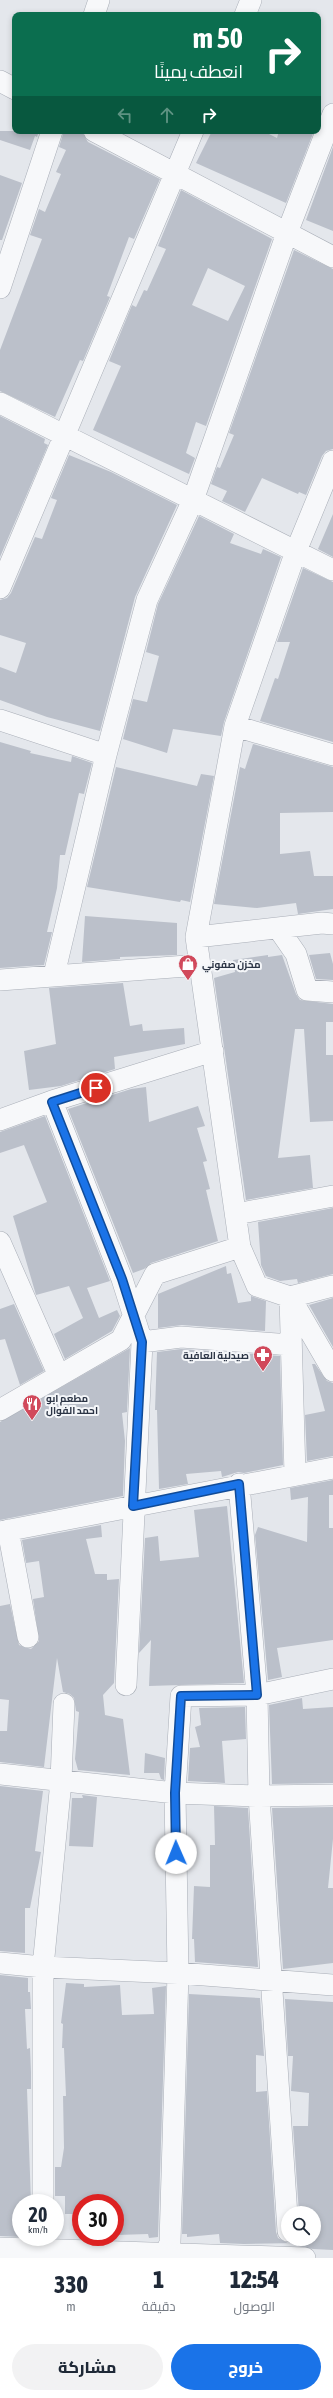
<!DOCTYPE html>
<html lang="ar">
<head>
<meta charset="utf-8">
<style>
	body { margin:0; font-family:"Asap Condensed",Cairo,sans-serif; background:#f2f2f3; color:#1f2937; direction:rtl; height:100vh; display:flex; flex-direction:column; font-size:15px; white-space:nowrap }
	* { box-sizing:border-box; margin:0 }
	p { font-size:13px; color:#747a83 }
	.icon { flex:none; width:22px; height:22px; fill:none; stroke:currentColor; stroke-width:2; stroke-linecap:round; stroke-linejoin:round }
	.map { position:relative; height:2258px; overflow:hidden; direction:ltr }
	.side { display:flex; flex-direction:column; background:#fff; flex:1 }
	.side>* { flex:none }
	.banner { position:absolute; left:12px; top:12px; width:309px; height:122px; border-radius:8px; box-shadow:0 2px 6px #0003; direction:rtl; background:#0b6e4f; color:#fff; overflow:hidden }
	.fabs { position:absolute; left:281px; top:2206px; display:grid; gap:8px }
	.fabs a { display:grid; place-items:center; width:40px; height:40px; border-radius:50%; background:#fff; box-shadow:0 2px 6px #0003; font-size:20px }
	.speed { position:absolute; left:12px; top:2194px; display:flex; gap:8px; font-size:20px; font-weight:700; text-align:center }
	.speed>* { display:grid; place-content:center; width:52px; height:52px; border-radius:50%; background:#fff; box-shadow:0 2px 6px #0003; line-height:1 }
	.speed small { font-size:10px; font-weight:400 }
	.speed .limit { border:6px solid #d22; background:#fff; color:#111 }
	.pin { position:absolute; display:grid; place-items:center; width:34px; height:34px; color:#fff; margin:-17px; border:2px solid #fff; border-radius:50%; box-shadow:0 1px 4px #0007 }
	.me { position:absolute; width:44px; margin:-22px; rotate:359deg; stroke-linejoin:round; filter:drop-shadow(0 0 3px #0008) }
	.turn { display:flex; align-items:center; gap:14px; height:84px; padding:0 12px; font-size:18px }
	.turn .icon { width:52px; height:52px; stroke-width:2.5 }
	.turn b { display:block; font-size:28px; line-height:34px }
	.lanes { display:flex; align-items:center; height:38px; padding:0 12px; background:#0003; justify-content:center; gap:20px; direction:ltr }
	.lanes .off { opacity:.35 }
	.eta { display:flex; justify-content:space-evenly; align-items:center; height:68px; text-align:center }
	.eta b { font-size:24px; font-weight:800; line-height:28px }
	.button { display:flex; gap:8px; margin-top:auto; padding:8px 12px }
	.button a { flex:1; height:46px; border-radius:24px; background:#1a73e8; color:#fff; font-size:16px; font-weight:800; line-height:46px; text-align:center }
	.button a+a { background:#f2f2f3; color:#1f2937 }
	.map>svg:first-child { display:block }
	.building { fill:#bbc0ca; fill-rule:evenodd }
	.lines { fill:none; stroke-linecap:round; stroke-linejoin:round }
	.minor-casing { stroke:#a9aeb7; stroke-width:22 }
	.minor { stroke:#f7f8fa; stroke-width:21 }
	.route-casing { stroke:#114b97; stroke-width:10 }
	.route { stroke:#1a73e8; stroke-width:7 }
	.labels { text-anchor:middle; stroke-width:4; stroke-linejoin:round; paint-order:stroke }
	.poi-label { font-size:10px; font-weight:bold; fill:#2b3445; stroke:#f4f6f9; text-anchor:start }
</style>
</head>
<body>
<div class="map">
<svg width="333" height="2258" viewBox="0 0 333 2258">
	<rect width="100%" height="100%" fill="#e4e7ec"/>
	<path class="building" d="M0,131H39L37,137L35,136L30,150L0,140Z
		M64,131L82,132L88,142L160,179L134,239L129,237L107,296L110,297L83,361L80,360L55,417L0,391V350L42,239L30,235L39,209L45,212L61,174L56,172L66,150L59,147Z
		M212,131H263L277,138L279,131H314L286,203L196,163Z
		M333,147V231L306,220Z
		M0,175L22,183L2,240H0Z
		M181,190L272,239L206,426L196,422L186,453L195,458L189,474L93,430L121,366L109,361L132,305L136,307L144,290L147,291L166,249L158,246ZM208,268L245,286L228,321L192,305Z
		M294,250L333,269V449L326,451L322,456L306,495L299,492L298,494L262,478L245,512L222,501L227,491L211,484L217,467L220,468L234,435L229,433Z
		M0,416L45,439L44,443L48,445L0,557Z
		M69,455L111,472L177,505L135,597L100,731L47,717L0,700V667L16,673L26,643L0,635V600L7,598L11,593L35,537L42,539L57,500L51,498Z
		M333,514V557L318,549Z
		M199,516L234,534L230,543L261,554L263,549L281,557L224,722L221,736L173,729L167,753L123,739L133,699L147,702L159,656L146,652L158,604Z
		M303,568L333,582V742L260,721L275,678L278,679L290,642H277Z
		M0,742L31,751L30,753L71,762L72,756L92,763L84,794L79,793L65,855H60L57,888L47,932H52L44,965L0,968Z
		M253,744L333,767V812L280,813V854L310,851L314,876H333V909L298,914L296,903L257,908L214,904L240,767L245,769Z
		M116,767L197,786L201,774L214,776L190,902L181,900L180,902L87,887Z
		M85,916L177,923V955L120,957V959L82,962Z
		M330,953L333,964V980L316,979L309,955Z
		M268,955V957L282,955L296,994L300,1000L333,1004V1022H326V1055H333V1121L310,1122L304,1029H295L278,1158L310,1155L313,1188L246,1200L214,978L235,972L233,960Z
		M123,983L130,1026L142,1024L143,1031L184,1028L185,1044L114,1057L115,1069L61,1086L29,1090L24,1051L56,1044L49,988Z
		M146,1087L149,1122L198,1106L205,1126L197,1128L207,1161L203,1162L210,1189L206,1190L218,1241L151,1263L144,1269L133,1273L68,1109L131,1089Z
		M45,1116L110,1281L87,1288L99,1318L117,1310L120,1316L112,1331L65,1359L54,1334L83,1318L69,1286L36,1295L13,1216L47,1202L24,1145L0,1153V1132Z
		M333,1208V1274L298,1283L297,1279L280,1281L266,1276L261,1265L258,1222Z
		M226,1266L227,1274L231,1273L238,1303L251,1301V1296L266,1301L265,1331L182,1325L158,1328V1294Z
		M333,1298V1347L309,1305Z
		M14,1304L44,1371L20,1385L5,1339L0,1340V1309Z
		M130,1348L127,1412L122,1413L125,1441L123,1496L0,1520V1422Z
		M181,1349L280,1356L283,1465L244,1473L238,1472L222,1477L221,1471L186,1474L188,1484L159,1489L157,1410H155L157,1352Z
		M312,1364H315L327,1381L333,1383V1456L307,1461L305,1415L325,1411Z
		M333,1480V1495H329V1528H333V1640L277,1648L282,1677L268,1680L255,1535L258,1527L307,1542L308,1497L291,1500L290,1488Z
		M227,1506L244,1683L149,1686L151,1640L139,1653L145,1538L158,1536L160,1561L199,1557L194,1510Z
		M101,1525L102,1537L86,1539L95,1574H107V1580L119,1579L114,1683L103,1695L105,1715L123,1719L130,1775L78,1770L75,1759L79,1712L76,1711L74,1698L70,1694L63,1692L57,1658L44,1767L0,1762V1731H7L9,1700L0,1699V1606L10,1604L19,1645L31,1649L39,1641L33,1599L44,1597L39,1561L26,1563L22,1540Z
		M302,1698L303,1709L333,1707V1783L272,1784L269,1705Z
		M245,1707L246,1739L222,1741L225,1783L188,1781L190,1748L200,1747L195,1727L201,1725L199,1708Z
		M145,1753L165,1758L164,1780L161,1779L159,1773H144Z
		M0,1786L43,1791L35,1851L41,1852L30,1908H25V1953L0,1951Z
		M82,1795L97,1797L93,1847L69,1846L72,1798H83Z
		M214,1806L248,1808L258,1967L195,1962L194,1939H192L194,1886L210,1887V1845H215Z
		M333,1807V1839L328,1888H333V1963L283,1969L272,1808Z
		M0,1975L28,1978V1992H30L31,2009H25L27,2049L30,2048L31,2072V2089H27L31,2203H21V2237L0,2236Z
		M66,1983L84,1984V1987L120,1985L122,2015L154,2014L152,1988L166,1986L158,2237L149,2238L148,2234L117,2235L116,2203H81V2214H65V2196H55V2167H61L64,2148L63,2096H66L64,2048H62L63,2024L61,2023Z
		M189,1994L260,1998L264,2056L256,2055V2092L267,2091L276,2232L278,2238L288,2243L296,2239H314V2213H299L293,2126H308L309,2093L291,2091L293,2056H288L285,1999L333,2002V2250L313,2249L298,2246V2243L244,2244L220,2243L219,2234L187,2237V2234H182Z"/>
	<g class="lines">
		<g class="minor-casing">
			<path id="minor" d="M94,15L99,0
				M245,15L251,0
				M0,81L15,89
				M94,131L333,257
				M0,288L52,131
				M0,403L333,570
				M333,461L296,551L235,726L196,937L240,1247L257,1286L290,1297L333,1371
				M0,588L193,131
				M0,720L106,755
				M235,726L333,755
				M278,928L296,954L307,990L333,992
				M196,937L322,923L333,924
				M54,975L106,755L147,600L193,500L287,233L333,114
				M0,980L200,965
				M52,1101L122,1279L142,1342L126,1685
				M0,1120L52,1101L213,1051
				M236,1214L333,1196
				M0,1242L59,1376
				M142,1342L181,1337L291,1345
				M0,1410L121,1340L155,1274L240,1247
				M295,1475L290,1297L333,1286
				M239,1484L257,1695L259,1796L288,2231
				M8,1530L28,1637
				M0,1532L333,1468
				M0,1774L175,1793L259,1796L333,1795
				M0,1963L43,1967L178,1973L333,1985
				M43,2203V1967L61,1781L64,1704
				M0,2248L305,2258
				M165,2258L170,2242L178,1973L175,1793L181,1696L257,1695L333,1679"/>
		</g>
		<use href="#minor" class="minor"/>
	</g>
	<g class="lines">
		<g class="route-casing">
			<path id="route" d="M96,1088L52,1102L122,1279L142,1342L133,1506L239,1484L257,1695L181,1696L175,1793L176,1853"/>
		</g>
		<use href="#route" class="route"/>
	</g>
	<defs>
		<g id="shop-pin" transform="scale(1)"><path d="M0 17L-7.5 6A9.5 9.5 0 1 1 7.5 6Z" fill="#d1495b" stroke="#f4f6f9"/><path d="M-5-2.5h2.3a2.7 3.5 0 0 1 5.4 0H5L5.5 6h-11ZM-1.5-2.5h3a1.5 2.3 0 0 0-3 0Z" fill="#fff"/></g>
		<g id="pharmacy-pin" transform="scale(1)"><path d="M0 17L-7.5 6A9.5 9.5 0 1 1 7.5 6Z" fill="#d1495b" stroke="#f4f6f9"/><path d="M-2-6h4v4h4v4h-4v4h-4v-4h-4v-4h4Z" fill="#fff"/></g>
		<g id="restaurant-pin" transform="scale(1)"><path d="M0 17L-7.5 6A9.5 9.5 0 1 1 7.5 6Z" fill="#d1495b" stroke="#f4f6f9"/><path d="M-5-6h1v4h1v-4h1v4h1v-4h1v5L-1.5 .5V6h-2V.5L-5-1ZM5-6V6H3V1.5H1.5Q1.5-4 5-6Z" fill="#fff"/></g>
	</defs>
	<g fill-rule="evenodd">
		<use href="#shop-pin" x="188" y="964"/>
		<use href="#pharmacy-pin" x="263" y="1355"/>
		<use href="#restaurant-pin" x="32" y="1404"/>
	</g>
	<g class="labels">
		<g class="poi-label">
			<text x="202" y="968">مخزن صفوني</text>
			<text x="249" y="1359" text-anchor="end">صيدلية العافية</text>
			<text x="46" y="1402">مطعم ابو<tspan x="46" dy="12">احمد الفوال</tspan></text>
		</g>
	</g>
</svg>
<div class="fabs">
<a><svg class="icon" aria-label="search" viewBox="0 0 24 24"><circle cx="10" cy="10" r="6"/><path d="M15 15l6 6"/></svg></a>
</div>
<div class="speed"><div>20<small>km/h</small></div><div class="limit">30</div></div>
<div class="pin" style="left:96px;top:1088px;background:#d93025"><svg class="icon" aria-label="arrive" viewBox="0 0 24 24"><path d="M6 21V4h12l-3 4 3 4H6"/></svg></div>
<svg class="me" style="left:176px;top:1853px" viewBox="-20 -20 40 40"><circle r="19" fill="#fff"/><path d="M0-13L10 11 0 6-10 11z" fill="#1a73e8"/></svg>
<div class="banner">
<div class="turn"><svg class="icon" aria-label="right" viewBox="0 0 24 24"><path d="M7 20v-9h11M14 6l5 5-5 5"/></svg><div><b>50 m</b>انعطف يمينًا</div></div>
<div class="lanes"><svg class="icon off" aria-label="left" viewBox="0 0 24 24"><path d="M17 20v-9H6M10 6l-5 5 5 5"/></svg><svg class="icon off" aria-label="ahead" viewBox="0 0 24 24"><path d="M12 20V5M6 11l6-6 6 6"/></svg><svg class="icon" aria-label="right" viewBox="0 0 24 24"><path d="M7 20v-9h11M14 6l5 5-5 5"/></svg></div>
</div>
</div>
<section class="side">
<div class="eta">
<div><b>12:54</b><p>الوصول</p></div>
<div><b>1</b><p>دقيقة</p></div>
<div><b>330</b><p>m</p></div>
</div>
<div class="button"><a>خروج</a><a>مشاركة</a></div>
</section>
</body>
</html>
